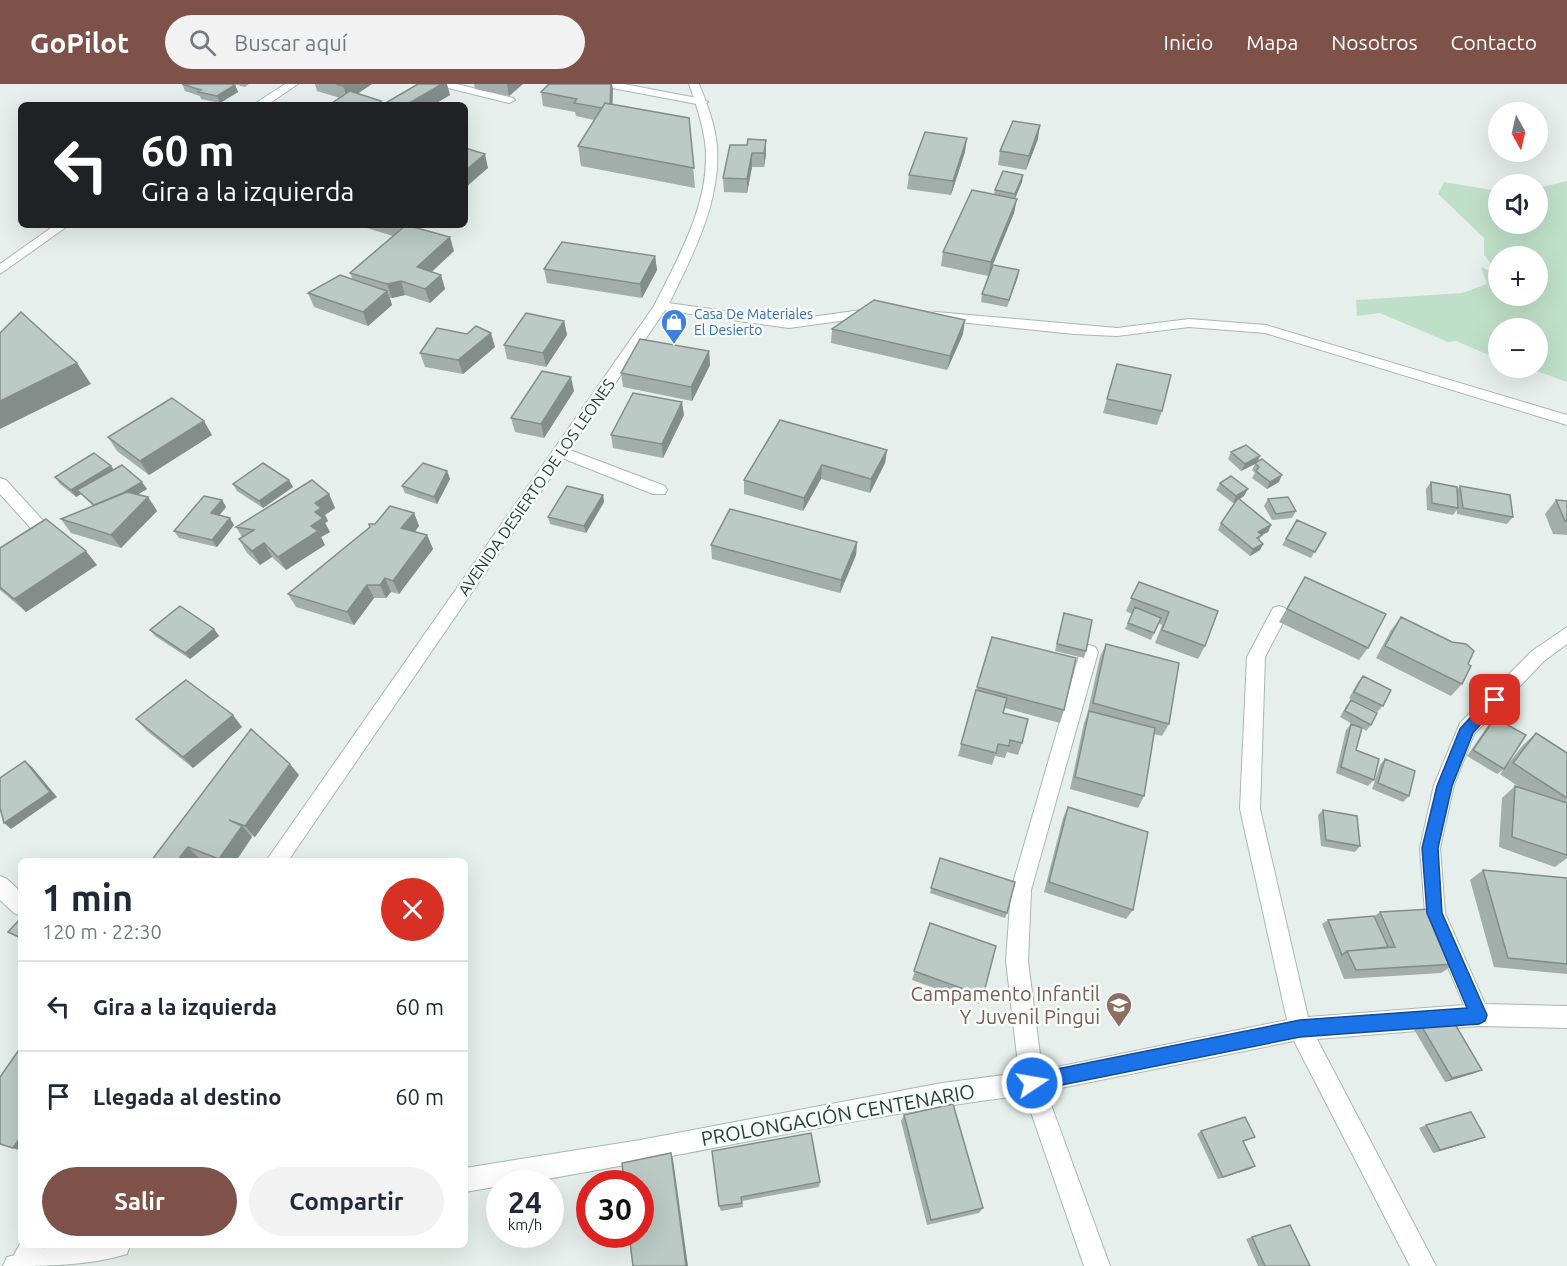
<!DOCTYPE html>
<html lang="es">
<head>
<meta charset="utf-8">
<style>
	body { margin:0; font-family:Ubuntu,sans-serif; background:#f2f2f3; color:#1f2937; height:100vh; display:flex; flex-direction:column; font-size:22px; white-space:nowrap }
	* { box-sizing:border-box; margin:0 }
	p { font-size:20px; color:#747a83 }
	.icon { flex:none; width:33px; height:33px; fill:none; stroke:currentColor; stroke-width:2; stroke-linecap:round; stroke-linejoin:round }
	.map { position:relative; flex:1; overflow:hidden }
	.side { position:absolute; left:18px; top:774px; width:450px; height:390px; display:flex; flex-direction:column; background:#fff; border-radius:9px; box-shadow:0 6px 24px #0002 }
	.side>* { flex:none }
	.hud { position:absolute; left:18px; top:18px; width:450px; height:126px; border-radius:9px; box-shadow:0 6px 24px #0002; background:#202124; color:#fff; overflow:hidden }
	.needle { width:39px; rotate:172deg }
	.tools { position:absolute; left:1488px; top:18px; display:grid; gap:12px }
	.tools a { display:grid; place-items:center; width:60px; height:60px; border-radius:50%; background:#fff; box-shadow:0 6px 24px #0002; font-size:30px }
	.speed { position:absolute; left:486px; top:1086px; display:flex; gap:12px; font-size:30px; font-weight:700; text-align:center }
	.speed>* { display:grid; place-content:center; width:78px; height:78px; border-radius:50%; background:#fff; box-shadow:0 6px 24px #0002; line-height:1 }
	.speed small { font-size:15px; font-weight:400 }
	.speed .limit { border:9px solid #d22; background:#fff; color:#111 }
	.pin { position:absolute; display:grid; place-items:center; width:51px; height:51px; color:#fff; margin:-26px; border-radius:12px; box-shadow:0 3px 9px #0006 }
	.me { position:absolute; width:66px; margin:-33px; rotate:78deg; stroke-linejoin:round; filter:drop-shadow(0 0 4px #0008) }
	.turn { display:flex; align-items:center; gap:21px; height:126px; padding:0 24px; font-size:27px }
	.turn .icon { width:78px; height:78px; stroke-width:2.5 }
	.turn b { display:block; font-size:42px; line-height:51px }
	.round { display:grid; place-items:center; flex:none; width:63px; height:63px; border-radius:32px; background:#f2f2f3 }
	.overview { display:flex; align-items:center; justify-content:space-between; height:102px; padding:0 24px }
	h1 { font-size:36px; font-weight:700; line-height:45px }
	.cta { display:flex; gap:12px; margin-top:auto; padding:12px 24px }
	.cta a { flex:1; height:69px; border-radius:36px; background:#7f5249; color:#fff; font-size:24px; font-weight:700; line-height:69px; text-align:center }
	.cta a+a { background:#f2f2f3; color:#1f2937 }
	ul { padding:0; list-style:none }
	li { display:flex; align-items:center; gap:18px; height:90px; padding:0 24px; border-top:2px solid #e0e1e3 }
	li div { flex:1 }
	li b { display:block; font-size:22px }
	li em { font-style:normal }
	header { display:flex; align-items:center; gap:36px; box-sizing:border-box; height:84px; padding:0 30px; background:#7f5249; color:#fff }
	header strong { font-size:28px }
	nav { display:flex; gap:33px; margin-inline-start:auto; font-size:21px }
	.search { width:420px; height:54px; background:#f2f2f3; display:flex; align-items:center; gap:15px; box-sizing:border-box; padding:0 21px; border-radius:33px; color:#747a83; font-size:22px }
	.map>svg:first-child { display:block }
	.green { fill:#bfe0c8 }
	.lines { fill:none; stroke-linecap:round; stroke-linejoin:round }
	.street-casing { stroke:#a8b8b2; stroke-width:2 }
	.secondary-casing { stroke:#a4bbb3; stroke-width:2 }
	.street { fill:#fff; fill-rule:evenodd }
	.secondary { fill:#fff; fill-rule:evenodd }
	.wall { fill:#a1aea9 }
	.shaded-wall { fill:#838d89 }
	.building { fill:#bbcac4; stroke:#838d89; stroke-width:1.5 }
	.route { fill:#1a73e8; stroke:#114b97; stroke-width:1.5 }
	.labels { text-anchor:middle; stroke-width:5; stroke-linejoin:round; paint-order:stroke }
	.far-shop-label { font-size:14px; fill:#366cbe; stroke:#f7fbf9; text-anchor:start }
	.street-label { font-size:16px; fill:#24423a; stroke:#f7fbf9 }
	.near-education-label { font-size:20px; fill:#785e54; stroke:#f7fbf9; text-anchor:end }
	.near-street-label { font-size:20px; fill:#24423a; stroke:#f7fbf9 }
</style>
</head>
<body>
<header>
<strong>GoPilot</strong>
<div class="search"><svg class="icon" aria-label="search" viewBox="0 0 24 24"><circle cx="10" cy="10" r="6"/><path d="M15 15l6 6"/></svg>Buscar aquí</div>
<nav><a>Inicio</a><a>Mapa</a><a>Nosotros</a><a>Contacto</a></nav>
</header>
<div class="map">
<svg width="1567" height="1182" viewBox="0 0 1567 1182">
	<rect width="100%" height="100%" fill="#e6efeb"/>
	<path class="green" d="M1567,97V298L1528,284H1538V244H1498V275L1456,257L1448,258L1380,229L1357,232L1356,216L1462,209L1487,200L1481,183L1498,190V212H1538V172H1498V188L1484,171V154L1438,110L1444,98L1498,107V140H1538V104Z"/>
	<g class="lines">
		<g class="street-casing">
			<path id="street" d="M285,0H298L267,21H253Z
				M439,0H457L513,14L515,16L509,19L440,2Z
				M602,0H624L702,15L708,18L702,21L607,3Z
				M55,141H69L0,190V180Z
				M661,218L789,236L876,224L883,228L876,232L789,244L656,225L654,222L656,219Z
				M936,228L1117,244L1189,235L1266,241L1567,331V341L1265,249L1189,243L1117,252L1074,250L931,235L929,232L931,229Z
				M562,363L665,402L667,406L665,410H653L557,372L554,368L557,364Z
				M0,394L6,396L49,443L51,447L49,451H37L0,410Z
				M1279,522L1285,524L1288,529L1265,573L1260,725L1308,933L1464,921L1425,829L1420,764L1434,701L1460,639L1532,567L1567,543V560L1544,577L1474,650L1454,701L1440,764L1445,829L1485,920L1567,922V944L1479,942L1317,955L1436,1182H1410L1294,957L1046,1007L1110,1182H1084L1025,1011C855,1032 687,1072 518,1100H500V1102L465,1108V1084L640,1056L942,999L1019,989L1006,877L1011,806L1080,568L1083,563L1089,561L1095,563L1098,568L1031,806L1028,877L1042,986L1287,936L1240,725L1247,573L1273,524Z
				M0,792L7,795L21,808V832L14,829L0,816Z
				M57,1161H130L127,1170C88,1182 45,1182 3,1182L7,1173Z"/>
		</g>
		<g class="secondary-casing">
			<path id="secondary" d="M689,0H699C707,20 715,40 717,62C721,119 692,172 668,222L288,777H266L654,222C679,172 712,116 705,58C702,38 696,19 689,0Z
				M21,1158V1161H45L35,1182H8Z"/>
		</g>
		<use href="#street" class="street"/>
		<use href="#secondary" class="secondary"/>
	</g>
	<path class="wall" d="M182,0L235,1L238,8L220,19L201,15L200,12L185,7Z
		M234,0H249L245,3Z
		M315,0H372L357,10L383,21L450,11L433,21H329L340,14L317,7Z
		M474,0H523L509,12L475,5Z
		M549,0H612V21L689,34L695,104L581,82L578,62L594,36L576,32L575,28L543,22L541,8Z
		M1038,55L1026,86L998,81L1000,67Z
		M730,61L766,70L764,83H752L747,109L724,108L723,94Z
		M965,68L951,111L907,105L909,91Z
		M1022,98L1015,114L1014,129L993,181L1019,186L1007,223L981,218L982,210L988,192L941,182L943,168L994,110L995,106Z
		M357,141H422L418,144L454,167L432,188L441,191L445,205L430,219L405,211L392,214H390L392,221L368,242L314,223L308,209L353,196L350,189L393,152Z
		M655,172L657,186L642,214L547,199L544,185Z
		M564,237L567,251L546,283L507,275L504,261Z
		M832,245L963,250L947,286L831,259Z
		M467,250L495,263L463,290L425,283L420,269Z
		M709,267L710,281L692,317L623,303L621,289Z
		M1117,280L1162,327L1157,341L1103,329Z
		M574,307L544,354L515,348L511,334Z
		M684,331L663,374L613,364L611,351Z
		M212,351L149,391L117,367L108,353Z
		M887,366L885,379L870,409L821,395L803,427L744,410V396Z
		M1231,368L1257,378L1279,398L1267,405L1252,394L1255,389L1252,386L1255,380L1241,387L1228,375Z
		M111,382L113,385L147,405L137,411L148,413L157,427L121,464L71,449L61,435L93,422L81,410L76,413L60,400L55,393Z
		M447,387L450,395L437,420L405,409L402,402Z
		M1431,398L1457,406L1460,402L1513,433L1507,440L1457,430V426L1453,431L1427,426L1426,405Z
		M1220,399L1244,412L1240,415L1271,441L1268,448L1262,451L1259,456L1263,460L1260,466L1250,472L1218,446L1221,439L1236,417L1233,419L1216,406Z
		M233,400L293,403L263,424L237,407Z
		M329,410L335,424L325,431L328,437L325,439L330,448L321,453L325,461L286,486L272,473L260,481L247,469L239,455L242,453L236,443Z
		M603,411L604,418L586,449L550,440L548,433Z
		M1268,415L1296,427L1292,434L1272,436L1264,422Z
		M222,416L226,423L219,432L234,441L217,463L179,454L174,447Z
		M1556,416L1567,417V451L1553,450L1545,430Z
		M414,429L419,442L415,448L427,451L433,465L399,510L391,508L386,514H374L354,541L296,523L288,510L375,440Z
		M1326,449L1311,474L1282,461L1286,455Z
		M857,458L856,471L840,509L712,475L711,461Z
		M0,464L97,481L26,528L0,506Z
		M1305,493L1368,564L1359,576L1279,538Z
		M1139,498L1205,562L1198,575L1155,559L1162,541L1158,539L1151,556L1125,545L1132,530L1126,527Z
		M1064,529L1086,567L1084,574L1055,567Z
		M1401,533L1452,558L1468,580L1462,600L1451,612L1376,574L1391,546Z
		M214,545L219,552L190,575L155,552L150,546Z
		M1106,560L1169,640L1162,652L1154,650L1144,712L1138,724L1070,705L1084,639L1087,631L1100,573Z
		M1363,592L1383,622L1377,628L1349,614L1358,598Z
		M977,603L1064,626L1060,639L1005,624L1003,629L1022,659L1018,671L1007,668L1005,674L995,672L992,681L958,672Z
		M1351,616L1371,641L1366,647L1362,644L1356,666L1374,696L1368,702L1336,689L1346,646L1351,640L1356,642L1340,633L1346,622Z
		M1495,634L1504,685L1497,690L1467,672L1489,640Z
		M136,635L242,643L193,684L147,647Z
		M1536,649L1567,669V774L1555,783L1499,763L1502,714L1515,702L1522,705L1500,690L1523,661Z
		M1385,675L1409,712L1403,718L1372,705L1380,681Z
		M299,691L255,753L250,751L252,753L236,777H208L199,774L151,777Z
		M1068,723L1133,826L1126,835L1044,808L1063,734Z
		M1323,726L1360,762L1355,768L1321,762L1318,731Z
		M940,774L1007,829L1005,834L930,809Z
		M1483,786L1567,794V890L1494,883L1470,796Z
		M1380,828L1455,880L1441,889L1344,895L1322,840L1328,836L1374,832Z
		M930,839L983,912L979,920L912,896Z
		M1419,938L1475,989L1445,998L1412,942Z
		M904,1031L983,1124L979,1129L927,1141L901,1037Z
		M1426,1041L1477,1056L1433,1069L1419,1044Z
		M1201,1047L1255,1053L1243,1058L1255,1082L1250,1085L1218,1095L1197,1050Z
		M712,1067L820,1098L819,1103L742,1117L743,1123L721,1127L719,1122Z
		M1252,1153L1310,1182H1258L1246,1155Z"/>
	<path class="shaded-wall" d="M347,0H372L348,16L343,2Z
		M442,0H447L450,11L433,21H406Z
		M507,0H523L509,12Z
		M611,0H612L613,5L612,40L610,26Z
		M235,1L238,8L220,19L217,12Z
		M381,17L383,21H375Z
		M1040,41L1038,55L1026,86L1029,72Z
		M967,54L965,68L951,111L953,97Z
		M766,56V70L764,83V69Z
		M752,69V83L747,109V95Z
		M485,70L488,84L465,104V87Z
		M1023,91L1022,98L1014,117L1015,110Z
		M1017,115L1014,129L988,192L991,178Z
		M401,141H422L406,155Z
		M450,153L454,167L421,197L417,183Z
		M655,172L657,186L642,214L640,200Z
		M1019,186L1018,193L1007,223L1009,216Z
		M441,191L445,205L430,219L425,205Z
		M401,197L405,211L392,214L387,200Z
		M387,207L392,221L368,242L363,228Z
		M965,236L963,250L947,286L950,272Z
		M564,237L567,251L546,283L543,269Z
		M491,249L495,263L463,290L458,276Z
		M709,267L710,281L692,317L691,303Z
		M77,279L91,300L0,345V317Z
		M571,293L574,307L544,354L541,340Z
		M682,318L684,331L663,374L662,360Z
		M204,337L212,351L149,391L140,377Z
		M887,366L885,379L870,409L871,395Z
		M1260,372L1257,379L1241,387L1245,380Z
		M822,381L821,395L803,427L804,414Z
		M111,382L116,389L77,406L81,410L76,413L71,406Z
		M447,387L450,395L437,420L434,413Z
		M1282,391L1279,398L1267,405L1270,398Z
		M289,396L293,403L263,424L259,417Z
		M142,398L147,405L103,431L98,424Z
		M1248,405L1244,412L1233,419L1236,412Z
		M329,410L335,424L325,431L328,437L325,439L330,448L321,453L325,461L286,486L278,473L311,442L315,419Z
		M603,411L604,418L586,449L584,442Z
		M148,413L157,427L121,464L111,451Z
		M222,416L226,423L215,436L211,429Z
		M414,429L419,442L407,457L401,444Z
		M230,434L234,441L217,463L212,456Z
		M1271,441L1268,448L1254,455L1258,448Z
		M427,451L433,465L399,510L393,497Z
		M857,458L856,471L840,509L841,496Z
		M264,459L272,473L260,481L252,467Z
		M1263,460L1260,466L1250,472L1253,465Z
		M86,467L97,481L26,528L14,515Z
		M385,494L391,508L386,514L380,501Z
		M367,501L374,514L354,541L347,528Z
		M214,545L219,552L190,575L185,569Z
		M233,631L242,643L193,684L183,673Z
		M25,677L32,683L57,713L11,745L4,739Z
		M290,680L299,691L255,753L245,742Z
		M242,742L252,753L236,777H221L219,775Z
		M188,763L199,774L196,777H177Z
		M1482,986L1475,989L1445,998L1452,994Z
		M21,1052V1067L13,1064Z
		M1485,1053L1477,1056L1433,1069L1440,1066Z
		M671,1069L673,1075L688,1182H686Z
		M1255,1082L1250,1085L1218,1095L1223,1093Z"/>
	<path class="building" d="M182,0H231L235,1L217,12L198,8L201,6Z
		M336,0H347L343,2Z
		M418,0H442L406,21H382Z
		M549,0H611L610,20L605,19L602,24L574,19L577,15L541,8Z
		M350,7L381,17L375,21H329Z
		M605,19L689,34L694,84L578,62Z
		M1013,37L1040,41L1029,72L1000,67Z
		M925,48L967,54L953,97L909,91Z
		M748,55L766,56L764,69H752L747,95L723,94L730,61H747Z
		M465,64L485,70L465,87Z
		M1003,87L1023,91L1015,110L995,106Z
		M972,106L1017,115L991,178L943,168Z
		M406,141L450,153L417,183L441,191L425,205L401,197L387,200L350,189Z
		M562,158L655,172L640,200L544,185Z
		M993,181L1019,186L1009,216L982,210Z
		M340,191L387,207L363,228L308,209Z
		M874,216L965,236L950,272L832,245Z
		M21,228L77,279L0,317V249Z
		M526,229L564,237L543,269L504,261Z
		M476,242L491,249L458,276L420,269L437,244L467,250Z
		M640,255L709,267L691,303L621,289Z
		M1117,280L1171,291L1162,327L1107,315Z
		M542,287L571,293L541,340L511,334Z
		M633,309L682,318L662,360L611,351Z
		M172,314L204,337L140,377L108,353Z
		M780,336L887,366L871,395L822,381L804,414L744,396Z
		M1246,361L1260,372L1245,380L1231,368Z
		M94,369L111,382L71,406L55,393Z
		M1262,375L1282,391L1270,398L1256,387L1259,383L1255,379Z
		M263,379L289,396L259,417L233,400Z
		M423,379L447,387L434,413L402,402Z
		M122,381L142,398L123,409L94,421L77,406Z
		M1231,392L1248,405L1236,412L1220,399Z
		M312,396L329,410L315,419L321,424L315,428L323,434L311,442L318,447L278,473L264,459L252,467L239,455L254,446L236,443Z
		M1431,398L1457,403L1458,424L1432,419Z
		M567,402L603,411L584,442L548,433Z
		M1460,402L1510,411L1513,433L1463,424Z
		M127,408L148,413L111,451L61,435Z
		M204,412L222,416L211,429L230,434L212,456L174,447Z
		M1288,413L1296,427L1276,430L1268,415Z
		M1238,414L1271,441L1258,448L1262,451L1257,454L1263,460L1253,465L1221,439Z
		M1556,416L1567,417V437H1565Z
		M390,422L414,429L401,444L427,451L393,497L385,494L380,501H367L347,528L288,510L370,443L369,440H375Z
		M730,425L857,458L841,496L711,461Z
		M46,435L86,467L14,515L0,503V464Z
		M1297,436L1326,449L1315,468L1286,455Z
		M1305,493L1386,530L1368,564L1287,525Z
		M1139,498L1218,527L1205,562L1162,546L1169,528L1131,514Z
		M180,522L214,545L185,569L150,546Z
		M1135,523L1161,534L1154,549L1128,539Z
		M1064,529L1092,536L1086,567L1057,560Z
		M1401,533L1452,558L1466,560L1474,567L1468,580L1471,582L1462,600L1385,562Z
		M992,553L1076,574L1064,626L977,603Z
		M1106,560L1179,579L1169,640L1093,619Z
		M1363,592L1391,606L1383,622L1354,608Z
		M186,596L233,631L183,673L136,635Z
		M976,606L1007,614L1003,629L1028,635L1022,659L1010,656L1009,662L998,660L996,669L961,660Z
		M1351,616L1377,629L1371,641L1345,627Z
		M1089,627L1155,644L1144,712L1075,693Z
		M1495,634L1526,651L1504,685L1473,666Z
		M1351,640L1362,644L1356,666L1379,675L1374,696L1341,683Z
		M251,645L290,680L245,742L229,736L242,742L219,775L188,763L177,777H151Z
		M1536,649L1567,669V714L1513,679Z
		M1385,675L1415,687L1409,712L1378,699Z
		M25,677L50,708L4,739L0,724V694Z
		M1515,702L1567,719V771L1512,753Z
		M1068,723L1148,748L1133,826L1049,798Z
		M1323,726L1357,732L1360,762L1326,756Z
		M940,774L1015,798L1007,829L931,804Z
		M1483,786L1567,794V880L1508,874Z
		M1431,825L1455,880L1356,886L1347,867L1395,863L1380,828Z
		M1374,832L1388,863L1347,867L1342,871L1328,836Z
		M21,834V854L8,848Z
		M930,839L996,862L983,912L914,887Z
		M1449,930L1482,986L1452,994L1419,938Z
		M21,963V1052L13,1064L0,1060V993Z
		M953,1020L983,1124L931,1136L904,1031Z
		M1471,1028L1485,1053L1440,1066L1426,1041Z
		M1245,1033L1255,1053L1243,1057L1255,1082L1223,1093L1201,1047Z
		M811,1049L820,1098L741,1113L742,1119L719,1122L712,1067Z
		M671,1069L686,1182H633L629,1150H640V1100H624L622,1079Z
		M1290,1141L1310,1182H1265L1252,1153Z"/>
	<path class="route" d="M1495,610L1500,612L1502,616L1473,649L1452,702L1438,764L1442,829L1487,931L1485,937L1479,940L1300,953L1032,1007L1026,1005L1023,999L1026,992L1032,990L1300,936L1467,924L1427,829L1422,764L1437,702L1460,645L1490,612Z"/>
	<defs>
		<g id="shop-pin" transform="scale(1.35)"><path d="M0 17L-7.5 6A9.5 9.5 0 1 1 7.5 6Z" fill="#3f7fe0" stroke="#f7fbf9"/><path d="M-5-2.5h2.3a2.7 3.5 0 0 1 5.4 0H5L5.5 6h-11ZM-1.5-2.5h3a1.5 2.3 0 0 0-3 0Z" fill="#fff"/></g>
		<g id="school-pin" transform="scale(1.35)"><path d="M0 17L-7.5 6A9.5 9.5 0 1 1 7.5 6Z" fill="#8d6e63" stroke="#f7fbf9"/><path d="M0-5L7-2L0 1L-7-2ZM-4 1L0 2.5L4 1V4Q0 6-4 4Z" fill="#fff"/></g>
	</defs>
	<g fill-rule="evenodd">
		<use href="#shop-pin" x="674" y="238"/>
		<use href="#school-pin" x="1119" y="921"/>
	</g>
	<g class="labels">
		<g class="far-shop-label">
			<text x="694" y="235">Casa De Materiales<tspan x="694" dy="16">El Desierto</tspan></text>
		</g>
		<g class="street-label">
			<text transform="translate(536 403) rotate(-55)" y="6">AVENIDA DESIERTO DE LOS LEONES</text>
		</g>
		<g class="near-education-label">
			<text x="1100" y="917">Campamento Infantil<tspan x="1100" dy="23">Y Juvenil Pingui</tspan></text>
		</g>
		<g class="near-street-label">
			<text transform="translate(838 1031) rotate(-10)" y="7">PROLONGACIÓN CENTENARIO</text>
		</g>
	</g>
</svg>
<div class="tools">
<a><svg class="needle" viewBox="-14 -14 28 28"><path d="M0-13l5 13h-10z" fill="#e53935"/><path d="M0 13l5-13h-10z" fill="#747a83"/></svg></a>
<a><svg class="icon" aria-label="sound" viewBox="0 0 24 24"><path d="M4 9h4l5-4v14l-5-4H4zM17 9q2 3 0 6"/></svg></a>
<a>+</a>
<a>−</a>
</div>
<div class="speed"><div>24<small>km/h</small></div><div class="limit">30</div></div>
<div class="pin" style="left:1495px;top:616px;background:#d93025"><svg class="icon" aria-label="arrive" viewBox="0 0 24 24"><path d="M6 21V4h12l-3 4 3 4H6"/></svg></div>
<svg class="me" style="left:1032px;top:999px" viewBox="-20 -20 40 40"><circle r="17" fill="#1a73e8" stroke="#fff" stroke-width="3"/><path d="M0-11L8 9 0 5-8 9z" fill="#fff"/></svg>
<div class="hud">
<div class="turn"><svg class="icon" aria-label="left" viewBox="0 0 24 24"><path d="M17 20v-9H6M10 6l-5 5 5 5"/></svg><div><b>60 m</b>Gira a la izquierda</div></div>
</div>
<section class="side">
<div class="overview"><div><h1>1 min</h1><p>120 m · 22:30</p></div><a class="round" style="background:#d93025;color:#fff"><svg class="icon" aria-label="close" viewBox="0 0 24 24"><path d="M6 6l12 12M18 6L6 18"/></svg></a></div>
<ul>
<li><svg class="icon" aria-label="left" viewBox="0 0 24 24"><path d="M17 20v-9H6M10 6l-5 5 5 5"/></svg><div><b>Gira a la izquierda</b></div><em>60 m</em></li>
<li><svg class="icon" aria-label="arrive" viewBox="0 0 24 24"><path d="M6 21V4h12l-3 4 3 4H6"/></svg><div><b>Llegada al destino</b></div><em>60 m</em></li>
</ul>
<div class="cta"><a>Salir</a><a>Compartir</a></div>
</section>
</div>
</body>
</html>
